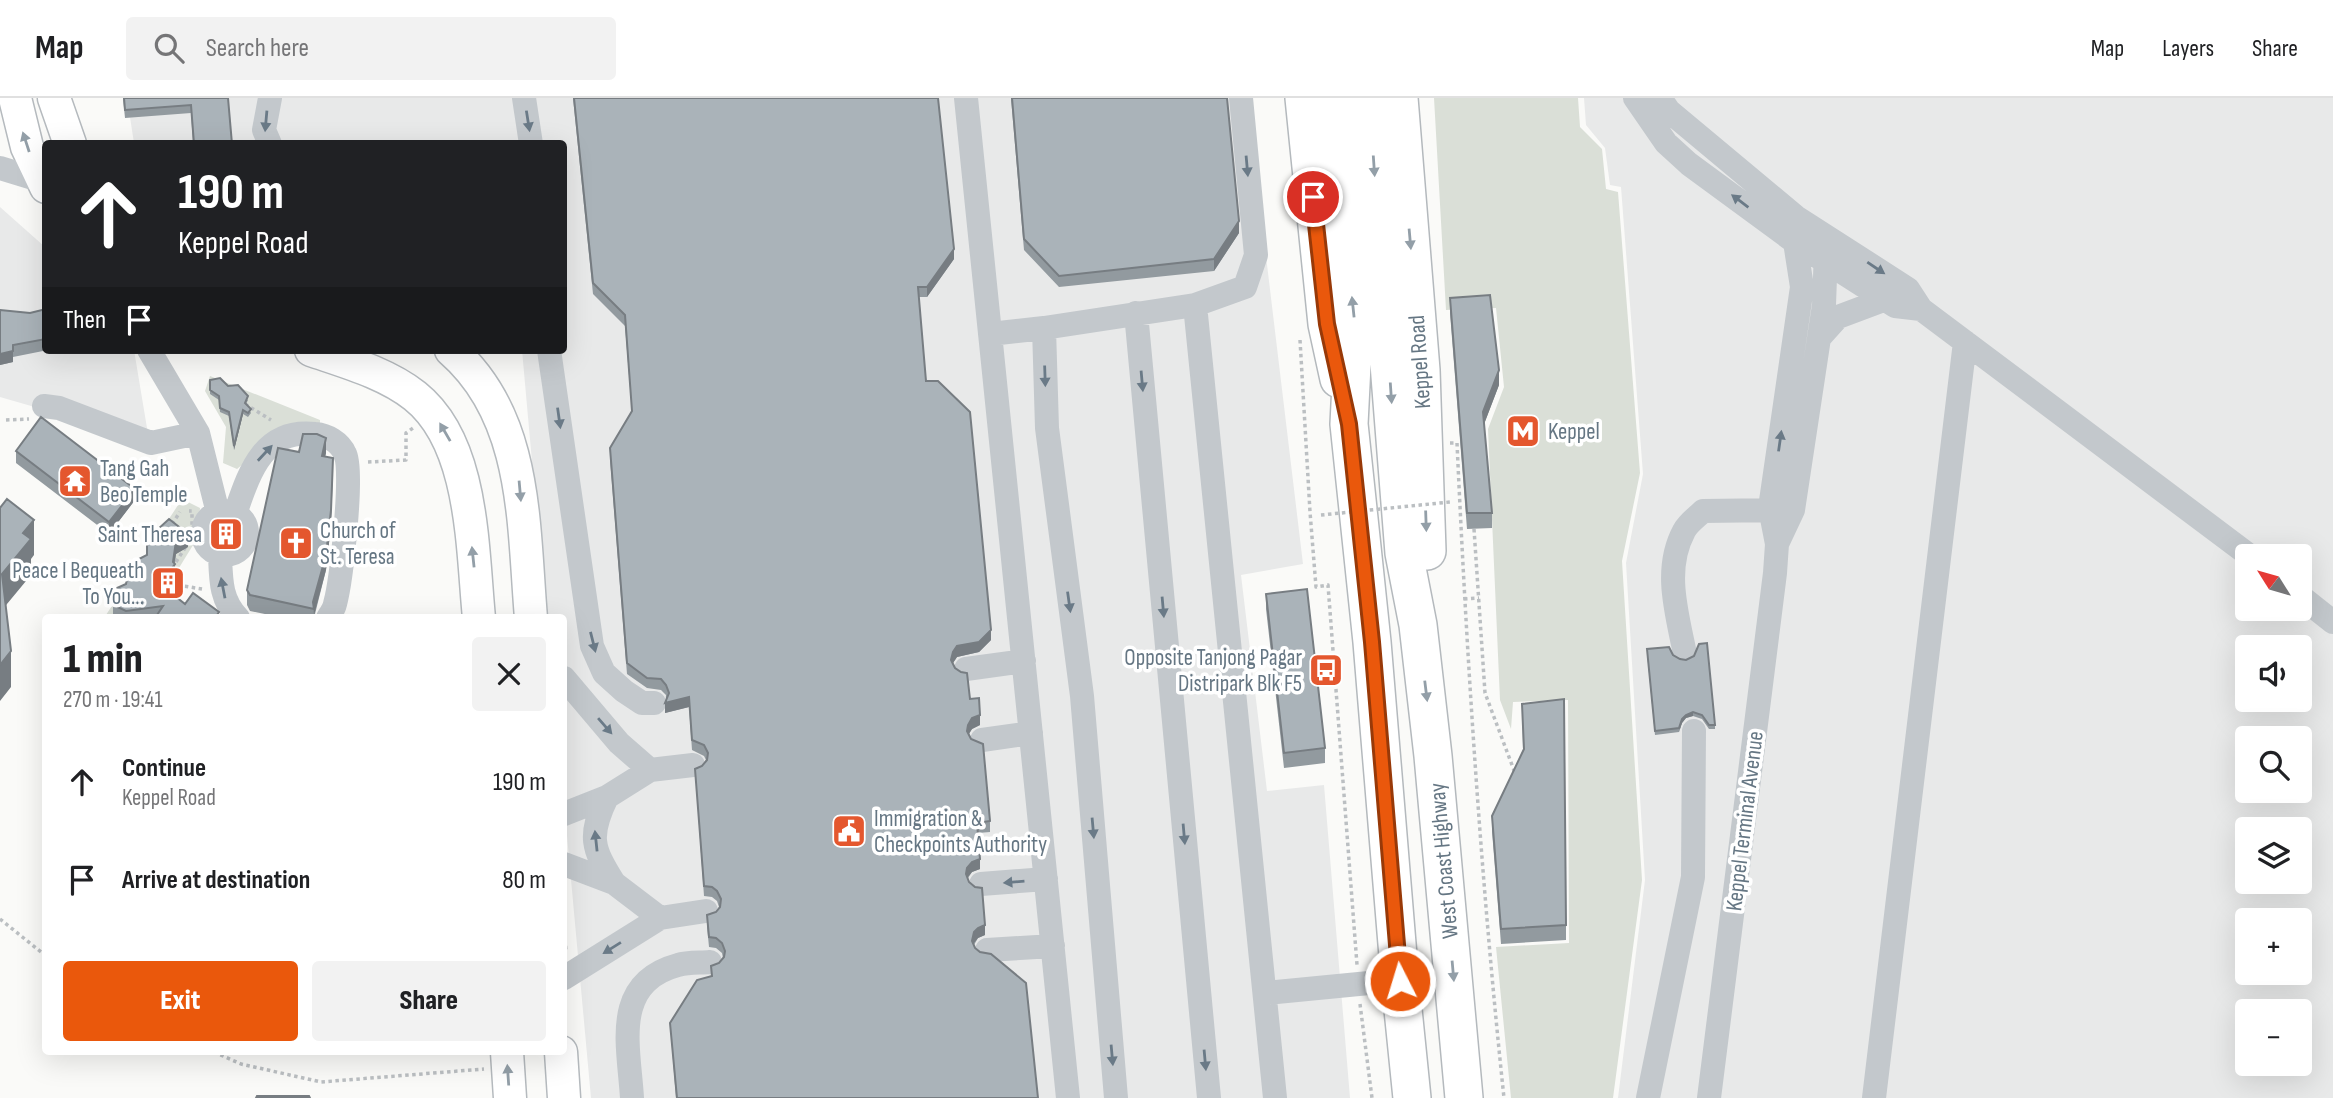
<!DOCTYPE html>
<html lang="en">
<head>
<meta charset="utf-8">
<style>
	body { margin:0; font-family:"Sofia Sans Condensed",sans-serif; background:#f2f2f2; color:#202124; height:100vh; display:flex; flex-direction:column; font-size:26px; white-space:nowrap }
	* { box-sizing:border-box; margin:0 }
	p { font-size:23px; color:#757577 }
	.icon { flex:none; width:38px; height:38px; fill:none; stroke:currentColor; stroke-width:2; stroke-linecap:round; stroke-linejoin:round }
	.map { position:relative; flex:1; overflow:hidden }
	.drawer { position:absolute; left:42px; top:516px; width:525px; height:441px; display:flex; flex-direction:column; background:#fff; border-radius:7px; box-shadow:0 7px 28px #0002 }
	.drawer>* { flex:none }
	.guide { position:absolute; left:42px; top:42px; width:525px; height:214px; border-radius:7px; box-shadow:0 7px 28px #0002; background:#202124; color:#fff; overflow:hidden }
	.needle { width:46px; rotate:307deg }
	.controls { position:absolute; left:2235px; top:446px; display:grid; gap:14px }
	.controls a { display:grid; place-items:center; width:77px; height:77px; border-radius:7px; background:#fff; box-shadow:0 7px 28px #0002; font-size:35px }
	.pin { position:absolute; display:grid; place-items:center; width:60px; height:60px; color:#fff; margin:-30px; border:4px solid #fff; border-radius:50%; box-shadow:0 2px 7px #0007 }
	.me { position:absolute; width:77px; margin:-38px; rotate:355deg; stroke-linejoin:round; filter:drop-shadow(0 0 5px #0008) }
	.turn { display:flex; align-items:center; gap:24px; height:147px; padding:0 21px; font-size:32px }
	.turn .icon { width:91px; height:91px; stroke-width:2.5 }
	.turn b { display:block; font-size:49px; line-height:60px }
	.then { display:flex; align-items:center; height:66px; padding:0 21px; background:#0003; gap:14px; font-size:26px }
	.round { display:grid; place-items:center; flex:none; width:74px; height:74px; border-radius:7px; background:#f2f2f2 }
	.overview { display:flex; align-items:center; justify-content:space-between; height:119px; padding:0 21px }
	h1 { font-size:42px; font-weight:800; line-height:52px }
	.primary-button { display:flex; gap:14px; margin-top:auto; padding:14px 21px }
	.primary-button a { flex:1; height:80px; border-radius:7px; background:#ea580c; color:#fff; font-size:28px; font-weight:800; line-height:80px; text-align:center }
	.primary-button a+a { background:#f2f2f2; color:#202124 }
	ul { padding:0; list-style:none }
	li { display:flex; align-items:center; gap:21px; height:98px; padding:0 21px }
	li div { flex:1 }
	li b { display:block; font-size:26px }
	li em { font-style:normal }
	header { display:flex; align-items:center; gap:42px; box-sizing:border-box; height:98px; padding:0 35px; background:#fff; border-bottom:2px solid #e0e0e0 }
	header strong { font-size:33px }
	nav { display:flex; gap:38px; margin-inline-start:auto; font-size:24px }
	.search { width:490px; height:63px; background:#f2f2f2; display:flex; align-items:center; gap:18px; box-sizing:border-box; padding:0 24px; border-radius:7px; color:#757577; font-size:26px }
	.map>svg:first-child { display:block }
	.built { fill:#e8e9e9; fill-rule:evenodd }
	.green { fill:#dadfd7 }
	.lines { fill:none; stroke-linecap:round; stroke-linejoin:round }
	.major-casing { stroke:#b5babe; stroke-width:35 }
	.highway-casing { stroke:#b4b9bd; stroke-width:40 }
	.path { stroke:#bbbfc2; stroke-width:3.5; stroke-dasharray:3.5 3.5; stroke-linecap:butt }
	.minor { stroke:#c3c8cc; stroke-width:24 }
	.major { stroke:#fff; stroke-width:32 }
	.highway { stroke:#fff; stroke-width:37 }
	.path-bridge { stroke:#bbbfc2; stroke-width:3.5; stroke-dasharray:3.5 3.5; stroke-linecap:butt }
	.wall { fill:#929a9f }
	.shaded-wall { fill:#777d82 }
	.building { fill:#aab3b9; stroke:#777d82; stroke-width:2 }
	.oneway { fill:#6a7a87 }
	.oneway2 { fill:#939fa8 }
	.route-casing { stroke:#983908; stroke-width:18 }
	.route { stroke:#ea580c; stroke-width:12 }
	.labels { text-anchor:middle; stroke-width:7; stroke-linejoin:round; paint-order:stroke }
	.street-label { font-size:23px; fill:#657683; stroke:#fff }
	.poi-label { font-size:23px; fill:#657683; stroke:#fff; text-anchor:start }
</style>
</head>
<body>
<header>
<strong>Map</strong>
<div class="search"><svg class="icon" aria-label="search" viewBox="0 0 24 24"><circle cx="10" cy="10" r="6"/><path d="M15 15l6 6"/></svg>Search here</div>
<nav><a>Map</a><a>Layers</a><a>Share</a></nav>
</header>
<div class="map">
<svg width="2333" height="1000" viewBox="0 0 2333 1000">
	<rect width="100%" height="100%" fill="#fafaf8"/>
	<path class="built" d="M127,0H1247L1303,466L1241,477L1267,693L1324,687L1350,1000H591L564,705V520H546L522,252H564V46L134,45Z
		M1584,0H2333V1000H1618L1645,782L1626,465L1643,376L1621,89L1610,87L1605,50L1586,27ZM2247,458H2300V511H2247ZM2247,550H2300V602H2247ZM2247,640H2300V693H2247ZM2247,732H2300V784H2247ZM2247,822H2300V875H2247ZM2247,914H2300V966H2247Z
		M0,109L45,149L46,252H134L149,342L0,299Z"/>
	<path class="green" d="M1434,0H1578L1580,29L1602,51L1606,91L1618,94L1640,375L1622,463L1642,782L1613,1000H1511L1496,849L1569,845L1568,602L1513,604L1511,631L1500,602L1488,331L1504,289L1496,210L1446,212Z
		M210,278L320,322V334L266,347L237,371L223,365L226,329L205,293Z
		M182,401L200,410L198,439L174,478L140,520H104Z"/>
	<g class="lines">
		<g class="major-casing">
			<path id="major" d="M15,0L27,49L46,89
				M54,0L70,46
				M311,252C346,264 386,275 415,298C474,345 472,450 479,520
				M451,252C528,319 523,427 531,520
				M507,954L510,1000
				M561,954L564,1000"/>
		</g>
		<g class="highway-casing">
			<path id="highway" d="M1304,0L1327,226L1339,281
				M1333,0L1354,227L1349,326L1372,544L1400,882L1412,1000
				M1368,0L1404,455L1418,527L1433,658L1464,1000
				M1399,0L1421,272L1427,453"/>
		</g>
		<path class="path" d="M1300,242L1310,414L1316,489L1328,487L1357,867
			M245,306L271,322
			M6,322L29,321
			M1450,345H1457C1467,564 1481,783 1504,1000
			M368,364L406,362V335L413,330
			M172,426L180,414
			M1474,431L1485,595L1515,675
			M176,464L192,439V413H189
			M171,486L202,491
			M1464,501L1479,500
			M0,821L46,858
			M564,827L566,854
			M1360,906L1372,1000
			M214,954L241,966L321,984L484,971"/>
		<path class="minor" d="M270,0L264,32L270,46
			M524,0L531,46
			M966,0L1068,1000
			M1635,0L1666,45L1689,66L1795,144L1895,208L1921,211
			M1660,0L1669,13L1796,119L1908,191L1921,211L2250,458
			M0,70L46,84
			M1195,207L1245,189L1256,157L1241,0
			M1136,215L1209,1000
			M990,236L1044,230
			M1820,239L1838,219L1886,201
			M149,252L198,335L218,415
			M549,252L592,548L604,575L624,593L642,605H654
			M44,308L59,310L151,345L198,335
			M203 435a22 22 0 1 1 44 0a22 22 0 1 1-44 0Z
			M235,416C249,376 262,330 315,336C327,337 340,344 345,356C354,372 341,484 335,506C334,511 331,515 328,520
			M1777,446L1793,412L1824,207L1826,151
			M220,456C221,481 220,501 238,520
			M2300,498L2333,524
			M1684,551C1676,512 1664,470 1684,433C1688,425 1697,419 1703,413L1785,412
			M966,571L1024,563
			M564,580L619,645L650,672
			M982,642L1031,635
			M607,699C588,738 592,750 614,785
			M564,716L607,699L650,672L693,667
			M564,766L614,785L660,820
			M981,786L1046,781
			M987,852L1053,848
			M564,880L660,820L706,813
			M1266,895L1400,882
			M632,1000C629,948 611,885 678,867C688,864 700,865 710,864
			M1116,1000L1082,598L1047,330L1044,230L1195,207L1275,1000
			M1648,1000L1693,779L1694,633
			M1709,1000L1775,475L1777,446L1770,410L1802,189L1795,144L1796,119
			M1874,1000L1965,244"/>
		<use href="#major" class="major"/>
		<use href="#highway" class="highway"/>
		<path class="path-bridge" d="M1321,417L1450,404"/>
	</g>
	<path class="wall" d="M123,0H228L232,46H193L191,15L125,20Z
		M573,0H938L954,161L927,199H919L926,283L991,542L979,554L957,559L953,565L980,627L972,631L969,636L990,723V734L978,735L980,771L972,774L968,780L985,837L978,840L974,847L1038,1000H676L670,925L711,878V868L719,865L723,860L722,855L716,850L709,849L707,828V817L716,814L719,809L717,803L712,799L704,798L695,671L702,668L706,662L704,658L692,652L689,609L665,615L666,597L661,592L647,590L627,576L610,361V350L632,315L625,228L593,196Z
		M1011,0H1227L1239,135L1214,173L1059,189L1024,152Z
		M1450,200L1499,287L1484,326L1492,415V430L1467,431L1450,215Z
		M46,211V252H48L13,259V264L0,267V212L30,215Z
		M210,282L228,288L248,302L246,306L251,315L248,319L243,316L234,352L229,318L220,314L219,302L210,296Z
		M16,353L135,402L109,436L16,365Z
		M299,354L326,355L325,358L333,375L331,427L326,472L314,520H284L250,513L247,507V492Z
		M188,449L176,456L175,465V479L167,491L185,506L219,520H113V507L126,486L147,457Z
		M1266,496L1325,650V665L1284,670L1266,511Z
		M1647,555L1673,557L1715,627V631H1709L1702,621L1693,618L1686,620L1682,625L1679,634L1655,637Z
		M1522,606L1566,827V842L1501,846L1492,733V718L1523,652Z"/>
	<path class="shaded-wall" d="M1239,123V135L1214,173V161Z
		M954,151V161L927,199V189Z
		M13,253V264L0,267V256Z
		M1499,272V287L1483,329V314Z
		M243,312V316L234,352V348Z
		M326,340V355L322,373V358Z
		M333,360L331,427L326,472L314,517L313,504Z
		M135,391V402L109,436V424Z
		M34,422V457L31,461V477L2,512V476L23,435Z
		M188,436V449L176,456L174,467L175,466V479L160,499V486L173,464L176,443Z
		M991,532V542L979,554L957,559L953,565L951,562L953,554L957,548Z
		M11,553V589L0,603V567Z
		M689,599V609L665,615V605Z
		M1693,614V618L1686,620L1682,625L1679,634L1682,621L1686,617Z
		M980,617V627L972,631L968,637V627L972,620Z
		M980,761V771L972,774L967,780L966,776L967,770L972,764Z
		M985,827V837L978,840L974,845L972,854V843L974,834L978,830Z"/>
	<path class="building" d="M124,0H228L232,46H194L191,7L125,12Z
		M574,0H938L954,151L927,189H918L926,283H938L970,314L991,532L979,544L957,548L953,554L951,562L955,570L961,574L967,575L970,601L979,600L980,617L972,620L968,627L967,633L971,641L983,646L990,723L977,725L980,761L972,764L967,770L966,776L969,784L975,789L982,790L985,827L978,830L974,834L972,843L975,850L980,854L991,856L1026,885L1038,1000H677L670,925L697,882L712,878L711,868L719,865L724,859L725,853L722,845L716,840L709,839L707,817L716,814L720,809L721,801L717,793L712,789L704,788L695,671L702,668L707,662L708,655L704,647L692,642L689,599L665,605L669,595L666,587L661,581L647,580L627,565L610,350L632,313L625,217L593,185Z
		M1012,0H1227L1239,123L1214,161L1059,178L1024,141Z
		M1490,197L1499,272L1483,314L1492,415H1467L1450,200Z
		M46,211V241L13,247V253L0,256V212L30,215Z
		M220,280L228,288L238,287L248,298L245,305L251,311L248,315L243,312L234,348L229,314L220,310L219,298L210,292V282Z
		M41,319L135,391L109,424L16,353Z
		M303,336H317L326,340L322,358L333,360L331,412L326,457L313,504L314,511L250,497L247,492L278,350L299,354Z
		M7,401L34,422L23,435L31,441L2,476L11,553L0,567V410Z
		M169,421L188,436L176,443L173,464L175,466L160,486L185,506L193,495L219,514L215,520H155L163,508L126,513L113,507L117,490L126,486L128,476L136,472L139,461L147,457V447L154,443L157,432Z
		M1307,491L1325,650L1284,655L1266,496Z
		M1707,545L1715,627H1709L1702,617L1693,614L1686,617L1682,621L1679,630L1655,633L1647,551L1669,549L1673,557L1680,561L1686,562L1694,558L1699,546Z
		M1564,601L1566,827L1501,831L1492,718L1524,651L1522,606Z
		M257,998H309L310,1000H256Z"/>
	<defs><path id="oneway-solid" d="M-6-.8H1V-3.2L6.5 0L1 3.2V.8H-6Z" transform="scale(1.75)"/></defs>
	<g class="oneway">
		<use href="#oneway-solid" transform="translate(266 23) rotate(95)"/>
		<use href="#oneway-solid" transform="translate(528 23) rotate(81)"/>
		<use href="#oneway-solid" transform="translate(1247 68) rotate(85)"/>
		<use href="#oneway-solid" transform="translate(1740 103) rotate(-143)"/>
		<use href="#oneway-solid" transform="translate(1876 170) rotate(34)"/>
		<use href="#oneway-solid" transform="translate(1045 278) rotate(88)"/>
		<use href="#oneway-solid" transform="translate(1142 283) rotate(85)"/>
		<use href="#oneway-solid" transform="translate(559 320) rotate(82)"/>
		<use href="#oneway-solid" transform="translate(1780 343) rotate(-82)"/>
		<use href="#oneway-solid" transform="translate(265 355) rotate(-47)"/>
		<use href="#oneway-solid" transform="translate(223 490) rotate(-101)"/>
		<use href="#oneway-solid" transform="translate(1069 504) rotate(82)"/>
		<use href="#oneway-solid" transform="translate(1163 509) rotate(85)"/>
		<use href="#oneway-solid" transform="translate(593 544) rotate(76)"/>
		<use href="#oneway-solid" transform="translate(605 628) rotate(49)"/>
		<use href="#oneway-solid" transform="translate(1093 730) rotate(85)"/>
		<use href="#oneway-solid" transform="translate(1184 736) rotate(85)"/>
		<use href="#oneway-solid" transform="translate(596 743) rotate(-96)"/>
		<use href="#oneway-solid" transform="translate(1014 784) rotate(175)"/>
		<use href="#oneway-solid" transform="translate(612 850) rotate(148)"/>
		<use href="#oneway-solid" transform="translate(1112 957) rotate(85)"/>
		<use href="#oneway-solid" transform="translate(1205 962) rotate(85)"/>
	</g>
	<g class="oneway2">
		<use href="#oneway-solid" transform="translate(26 44) rotate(-108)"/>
		<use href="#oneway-solid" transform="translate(1374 68) rotate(86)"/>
		<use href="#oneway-solid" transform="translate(1410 141) rotate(85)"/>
		<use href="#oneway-solid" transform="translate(1353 209) rotate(-96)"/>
		<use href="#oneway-solid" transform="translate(1391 295) rotate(86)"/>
		<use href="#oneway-solid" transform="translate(445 334) rotate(-120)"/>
		<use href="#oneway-solid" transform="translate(520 393) rotate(85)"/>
		<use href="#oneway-solid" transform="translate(1426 423) rotate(88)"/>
		<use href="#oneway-solid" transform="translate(473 459) rotate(-96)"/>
		<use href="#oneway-solid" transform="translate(1426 593) rotate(83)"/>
		<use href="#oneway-solid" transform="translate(1453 873) rotate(85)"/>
		<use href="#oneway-solid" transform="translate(508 977) rotate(-94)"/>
	</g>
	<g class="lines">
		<g class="route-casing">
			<path id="route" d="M1313,99L1327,226L1349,326L1372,544L1400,883"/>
		</g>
		<use href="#route" class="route"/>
	</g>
	<defs>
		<g id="metro-square" transform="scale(1.75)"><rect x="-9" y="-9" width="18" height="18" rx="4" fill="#e4572e" stroke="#fff"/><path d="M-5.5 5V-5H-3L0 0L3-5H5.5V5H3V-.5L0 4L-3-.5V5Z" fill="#fff"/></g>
		<g id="temple-square" transform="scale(1.75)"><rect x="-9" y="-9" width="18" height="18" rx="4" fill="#e4572e" stroke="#fff"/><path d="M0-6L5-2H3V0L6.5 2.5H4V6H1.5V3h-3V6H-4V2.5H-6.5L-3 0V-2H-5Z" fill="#fff"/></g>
		<g id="building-square" transform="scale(1.75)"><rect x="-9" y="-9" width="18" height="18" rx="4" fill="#e4572e" stroke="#fff"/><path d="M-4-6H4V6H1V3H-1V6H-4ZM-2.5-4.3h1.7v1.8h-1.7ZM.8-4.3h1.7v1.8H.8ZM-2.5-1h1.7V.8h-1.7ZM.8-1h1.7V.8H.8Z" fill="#fff"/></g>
		<g id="church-square" transform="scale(1.75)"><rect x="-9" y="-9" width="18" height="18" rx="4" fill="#e4572e" stroke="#fff"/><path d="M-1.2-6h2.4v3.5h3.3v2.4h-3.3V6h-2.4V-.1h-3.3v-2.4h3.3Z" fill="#fff"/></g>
		<g id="bus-square" transform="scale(1.75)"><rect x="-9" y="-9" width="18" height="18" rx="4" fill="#e4572e" stroke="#fff"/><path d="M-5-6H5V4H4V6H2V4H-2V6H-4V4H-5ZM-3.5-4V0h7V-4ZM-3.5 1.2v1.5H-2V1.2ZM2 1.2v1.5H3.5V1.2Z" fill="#fff"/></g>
		<g id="civic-square" transform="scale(1.75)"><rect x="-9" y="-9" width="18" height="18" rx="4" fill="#e4572e" stroke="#fff"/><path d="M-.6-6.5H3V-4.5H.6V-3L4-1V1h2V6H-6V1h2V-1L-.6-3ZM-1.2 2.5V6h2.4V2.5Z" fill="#fff"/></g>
	</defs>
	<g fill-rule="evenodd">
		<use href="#metro-square" x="1523" y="333"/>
		<use href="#temple-square" x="75" y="383"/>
		<use href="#building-square" x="226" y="436"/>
		<use href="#church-square" x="296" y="445"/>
		<use href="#building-square" x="168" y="485"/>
		<use href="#bus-square" x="1326" y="572"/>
		<use href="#civic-square" x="849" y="733"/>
	</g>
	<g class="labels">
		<g class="street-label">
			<text transform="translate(1419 264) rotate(-94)" y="8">Keppel Road</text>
			<text transform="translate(1744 723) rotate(-83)" y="8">Keppel Terminal Avenue</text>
			<text transform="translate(1443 763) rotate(-95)" y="8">West Coast Highway</text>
		</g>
		<g class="poi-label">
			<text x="1548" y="341">Keppel</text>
			<text x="100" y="378">Tang Gah<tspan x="100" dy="26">Beo Temple</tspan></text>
			<text x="320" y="440">Church of<tspan x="320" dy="26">St. Teresa</tspan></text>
			<text x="202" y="444" text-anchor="end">Saint Theresa</text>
			<text x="144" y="480" text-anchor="end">Peace I Bequeath<tspan x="144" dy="26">To You...</tspan></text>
			<text x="1302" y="567" text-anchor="end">Opposite Tanjong Pagar<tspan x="1302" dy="26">Distripark Blk F5</tspan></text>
			<text x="874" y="728">Immigration &amp;<tspan x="874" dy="26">Checkpoints Authority</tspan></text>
		</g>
	</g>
</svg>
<div class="controls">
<a><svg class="needle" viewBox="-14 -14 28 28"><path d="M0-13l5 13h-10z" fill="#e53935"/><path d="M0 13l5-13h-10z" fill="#757577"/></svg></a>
<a><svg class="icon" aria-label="sound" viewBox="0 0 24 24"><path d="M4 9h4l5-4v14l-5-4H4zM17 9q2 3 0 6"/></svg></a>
<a><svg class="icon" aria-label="search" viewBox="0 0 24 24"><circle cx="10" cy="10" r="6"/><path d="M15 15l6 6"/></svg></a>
<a><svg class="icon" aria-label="layers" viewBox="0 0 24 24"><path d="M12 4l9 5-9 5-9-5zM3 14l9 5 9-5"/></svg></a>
<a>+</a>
<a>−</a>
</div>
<div class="pin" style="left:1313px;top:99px;background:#d93025"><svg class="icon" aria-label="arrive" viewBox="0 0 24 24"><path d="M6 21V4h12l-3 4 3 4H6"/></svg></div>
<svg class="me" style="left:1400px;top:883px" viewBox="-20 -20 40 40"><circle r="17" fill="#ea580c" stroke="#fff" stroke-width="3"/><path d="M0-11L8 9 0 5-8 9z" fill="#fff"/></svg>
<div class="guide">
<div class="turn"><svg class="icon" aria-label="ahead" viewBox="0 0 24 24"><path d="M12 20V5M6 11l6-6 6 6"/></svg><div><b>190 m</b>Keppel Road</div></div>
<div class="then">Then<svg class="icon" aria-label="arrive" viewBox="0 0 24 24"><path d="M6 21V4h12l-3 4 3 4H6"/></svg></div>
</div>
<section class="drawer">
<div class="overview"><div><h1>1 min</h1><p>270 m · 19:41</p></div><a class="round"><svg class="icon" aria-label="close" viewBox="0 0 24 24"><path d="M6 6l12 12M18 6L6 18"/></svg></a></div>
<ul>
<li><svg class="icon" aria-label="ahead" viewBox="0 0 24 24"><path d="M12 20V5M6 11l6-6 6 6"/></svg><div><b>Continue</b><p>Keppel Road</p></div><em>190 m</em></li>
<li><svg class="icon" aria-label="arrive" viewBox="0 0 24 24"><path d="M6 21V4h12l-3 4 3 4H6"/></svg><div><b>Arrive at destination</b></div><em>80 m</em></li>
</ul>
<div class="primary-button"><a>Exit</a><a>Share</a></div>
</section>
</div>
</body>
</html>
